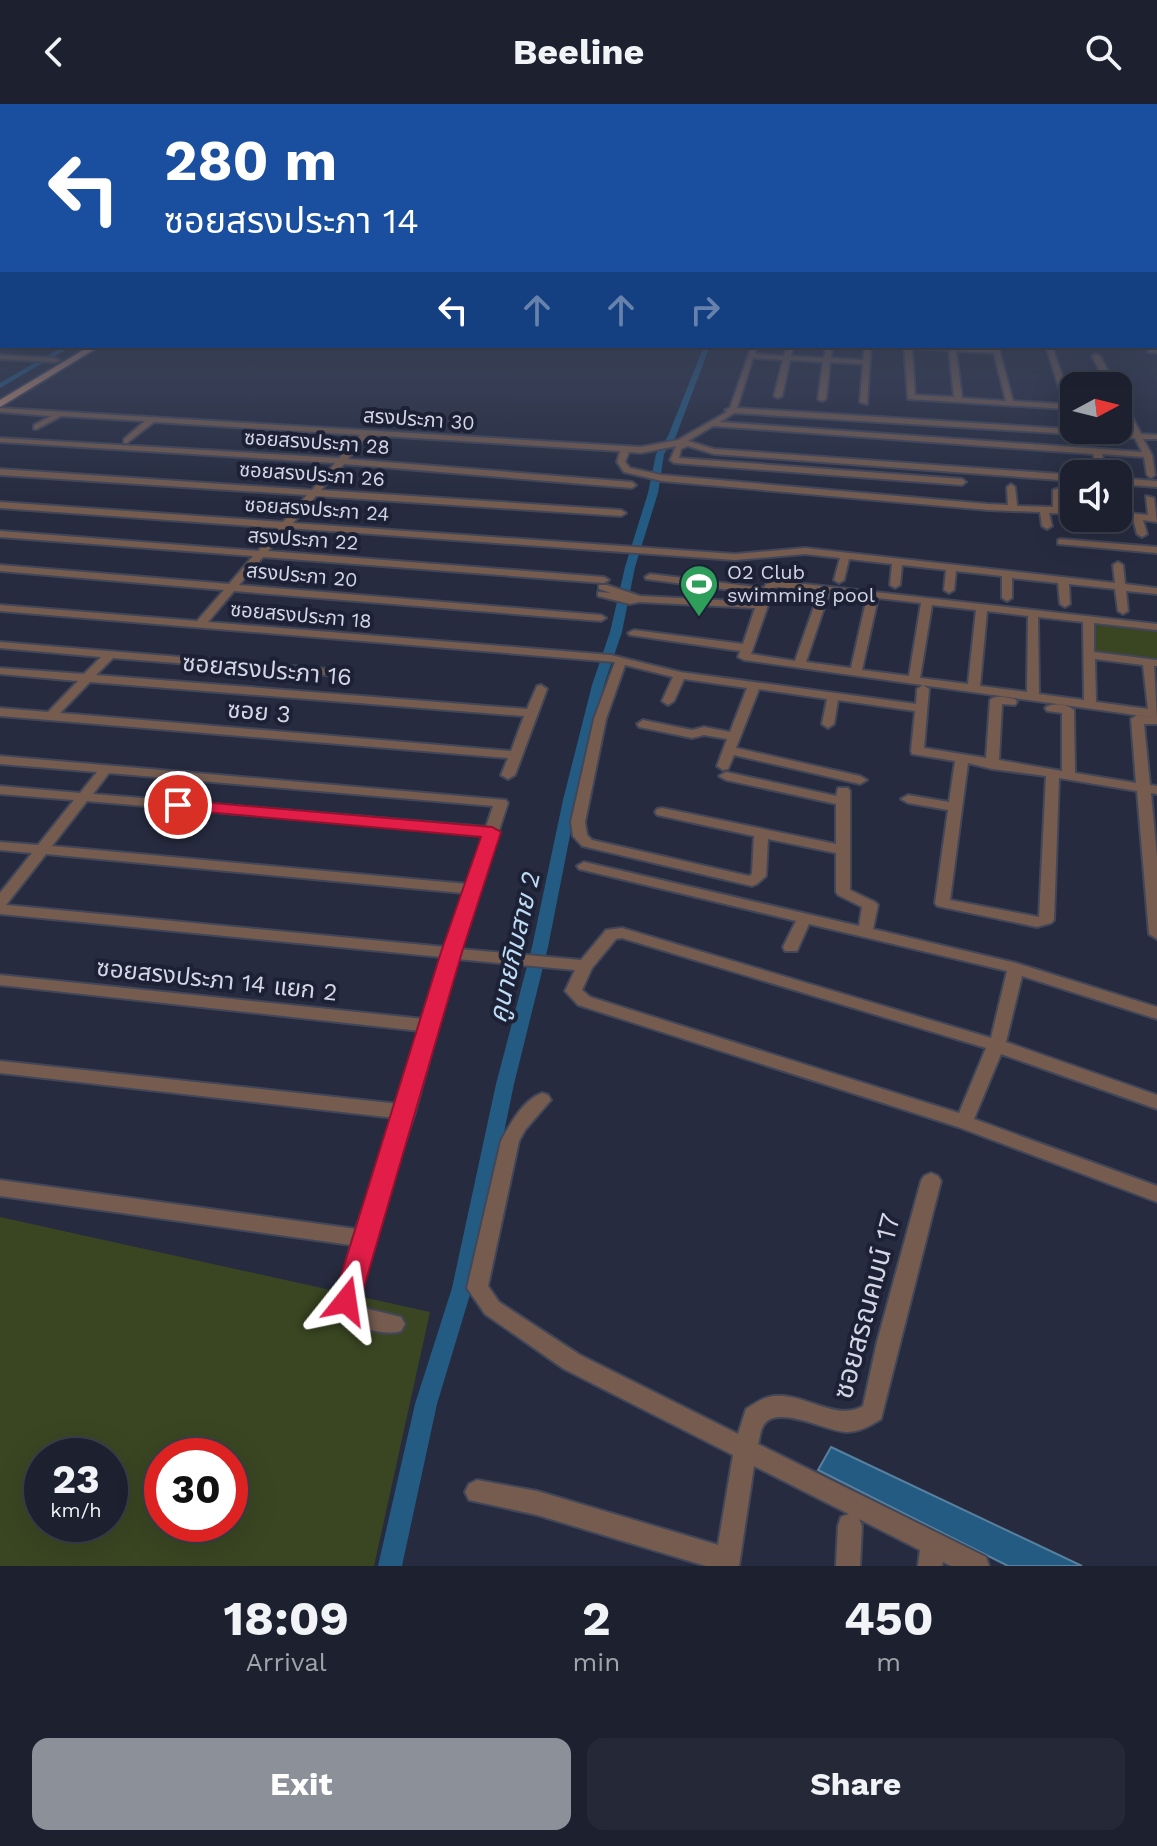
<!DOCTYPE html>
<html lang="en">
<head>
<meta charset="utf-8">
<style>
	body { margin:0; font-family:"Work Sans","Noto Sans Thai",sans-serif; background:#252837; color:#f1f3f6; height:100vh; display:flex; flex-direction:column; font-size:30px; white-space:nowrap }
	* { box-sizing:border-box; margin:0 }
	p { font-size:26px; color:#a0a3aa }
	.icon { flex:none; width:44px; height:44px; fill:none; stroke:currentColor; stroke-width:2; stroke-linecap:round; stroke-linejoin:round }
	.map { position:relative; height:1462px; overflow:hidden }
	.side { display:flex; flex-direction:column; background:#1c202f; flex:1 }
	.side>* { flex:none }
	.top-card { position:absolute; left:0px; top:0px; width:1158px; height:244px; box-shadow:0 8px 32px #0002,0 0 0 2px #3a3e4b; background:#1a4fa0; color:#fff; overflow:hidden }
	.needle { width:52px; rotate:83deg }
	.fabs { position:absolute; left:1060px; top:268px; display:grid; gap:16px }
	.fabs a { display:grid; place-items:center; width:72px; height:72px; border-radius:16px; background:#1c202f; box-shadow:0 8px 32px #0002,0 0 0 2px #3a3e4b; font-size:40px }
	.speed { position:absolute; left:24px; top:1334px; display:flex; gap:16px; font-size:40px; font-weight:700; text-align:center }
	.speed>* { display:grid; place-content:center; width:104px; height:104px; border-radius:50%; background:#1c202f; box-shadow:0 8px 32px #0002,0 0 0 2px #3a3e4b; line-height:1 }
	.speed small { font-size:20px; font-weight:400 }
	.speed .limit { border:12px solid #d22; background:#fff; color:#111 }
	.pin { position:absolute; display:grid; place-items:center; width:68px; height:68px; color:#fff; margin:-34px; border:4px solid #fff; border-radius:50%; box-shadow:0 2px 8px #0007 }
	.me { position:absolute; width:88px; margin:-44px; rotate:15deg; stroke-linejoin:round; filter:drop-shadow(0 0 6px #0008) }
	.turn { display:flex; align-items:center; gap:28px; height:168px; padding:0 32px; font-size:36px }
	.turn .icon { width:104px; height:104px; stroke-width:2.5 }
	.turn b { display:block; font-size:56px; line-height:68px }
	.lanes { display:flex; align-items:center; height:76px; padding:0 32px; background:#0003; justify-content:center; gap:40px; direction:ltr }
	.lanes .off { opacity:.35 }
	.eta { display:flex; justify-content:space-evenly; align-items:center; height:136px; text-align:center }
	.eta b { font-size:48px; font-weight:700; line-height:56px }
	.primary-button { display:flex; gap:16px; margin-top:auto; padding:16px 32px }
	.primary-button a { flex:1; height:92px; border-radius:16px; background:#8c9099; color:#fff; font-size:32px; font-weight:700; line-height:92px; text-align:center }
	.primary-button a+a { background:#252837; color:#f1f3f6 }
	header { display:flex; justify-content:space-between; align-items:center; height:104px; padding:0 32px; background:#1c202f; font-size:36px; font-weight:700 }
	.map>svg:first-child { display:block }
	.green { fill:#3a4622; fill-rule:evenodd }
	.water { fill:#235b82; stroke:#58809f; stroke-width:2 }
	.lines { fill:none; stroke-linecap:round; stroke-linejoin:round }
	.canal { fill:#235b82; fill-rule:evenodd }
	.minor-casing { stroke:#424659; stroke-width:4 }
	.major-casing { stroke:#424659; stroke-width:4 }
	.minor { fill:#755c4f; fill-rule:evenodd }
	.major { fill:#be8b70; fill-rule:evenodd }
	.route { fill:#e11d48; stroke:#92132f; stroke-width:2 }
	.labels { text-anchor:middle; stroke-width:8; stroke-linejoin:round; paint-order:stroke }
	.far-street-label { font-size:20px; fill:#d3d6e4; stroke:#1d2135 }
	.far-poi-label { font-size:20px; fill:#d3d6e4; stroke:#1d2135; text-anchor:start }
	.street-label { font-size:24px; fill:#d3d6e4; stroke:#1d2135 }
	.water-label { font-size:26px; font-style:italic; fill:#bfddf6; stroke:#1d2135 }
	.near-street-label { font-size:28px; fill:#d3d6e4; stroke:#1d2135 }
</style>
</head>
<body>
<header><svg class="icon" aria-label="back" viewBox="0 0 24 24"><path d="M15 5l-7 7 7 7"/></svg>Beeline<svg class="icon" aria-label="search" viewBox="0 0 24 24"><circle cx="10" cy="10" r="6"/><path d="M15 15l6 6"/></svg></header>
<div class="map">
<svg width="1157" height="1462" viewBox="0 0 1157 1462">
	<rect width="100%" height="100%" fill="#262b3f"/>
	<path class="green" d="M1094,520L1157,527V557L1095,549Z
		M0,1113L430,1208L374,1462H0ZM42,1352H110V1420H42ZM162,1352H230V1420H162Z"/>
	<path class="water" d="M831,1343L1082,1462H1008L818,1366Z"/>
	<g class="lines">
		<path class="canal" d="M64,242H72L0,284V279Z
			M704,242H710L676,332L664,350L658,389L635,463L622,528L604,581L577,696L548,843L514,980L472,1184L437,1300L402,1462H378L415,1300L452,1184L496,980L532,843L563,696L592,581L610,528L625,463L648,389L656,350L668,332Z"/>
		<g class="minor-casing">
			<path id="minor" d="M1156,201H1157V205H1156Z
				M1156,221H1157V227H1156Z
				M0,231H2V235H0Z
				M787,242H793L791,252L824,254L826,242H832L831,254L863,256L865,242H871L867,300L860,298L863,260L830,258L826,295L822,297L818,295L823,258L790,256L782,292L778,294L774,292L783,256L753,254L737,304L1132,329L1118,301V292L1122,294L1141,330L1157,331V335H1143L1152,351L1155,371L1151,374L1147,371L1144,353L1102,350L1106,367L1102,370L1098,367L1093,350L713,322L688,337L714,345L1074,371V377L714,350L688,342L681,345L679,354L962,375L966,378L962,381L674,359L670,356L676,342L641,349L629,348L625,358L630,364L662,371L988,400L1008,401L1007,383L1011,380L1015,383L1017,402L1053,403V386L1060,384L1063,404H1074V410L1049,409L1052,422L1047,425L1042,422L1040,408L988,406L662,377L624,368L617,358L620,347L368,331L348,355L632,378L636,381L632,384L344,360L321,386L621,406L626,409L621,412L316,392L293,419L735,450L805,444L1115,479L1113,461L1118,458L1123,461L1125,480L1157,484V490L1126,487L1128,507L1123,510L1118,507L1115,485L1069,480L1070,500L1065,503L1060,500L1058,479L1012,474V494L1007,497L1002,494V472L956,467L954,486L949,489L944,486L946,466L902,461L900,481L895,484L890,481L892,460L849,455L844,476L839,479L834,476L840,454L805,450L735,456L288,424L268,447L604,473L609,476L604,479L263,453L239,481L601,511L606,514L601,517L234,487L208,518L611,551L680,568L916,600L917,585L923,581L929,585L924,644L986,654L990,596C996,590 1008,594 1015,595L1017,598L1015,601L1002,600L999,656L1062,667V609L1047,607L1045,604C1051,598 1068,600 1074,606L1075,669L1136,679L1131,615L1137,611L1157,614V620H1144L1150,681L1157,682V690L1151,689L1157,753V835L1149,830L1137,687L1059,674L1054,816L1051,819L1037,823L937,802L935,799L948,706L908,699L901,695L908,691L949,698L955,657L912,650L911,647L915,607L838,596L834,620L828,624L822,620L827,595L759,585L736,644L860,672L867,676L860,680L734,651L728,665L723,666L717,662L727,635L704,631L692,634L639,623L637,620L643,616L692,626L704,623L730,628L747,584L684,575L674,597L668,601L662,597L673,573L625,561L606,615L585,718L587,731L592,736L749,772L752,770L754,732L657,711L655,708L657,705L662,704L836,740V700L726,676L719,672L726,668L836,692L838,684H848L850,687V786L875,798L878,801L873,825L1016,859L1157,903V915L1022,872L1006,938L1157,991V1005L1001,950L974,1015L1157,1082V1098L958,1023L578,901L565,887L575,866L457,855L415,1008L373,1134L357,1196L368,1205L401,1213L405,1220L401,1227C387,1232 358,1225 346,1214C341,1209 338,1203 336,1197L351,1141L0,1092V1076L356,1125L395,1014L0,969V957L399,1000L420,927L0,881V871L424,915L442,853L0,810V789L32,749L0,746V738L38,741L74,696L0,690V682L80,689L97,668L0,660V652L506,696L508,699L460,845L581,856L606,826L622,824L991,934L1007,867L809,820L797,847H785L783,843L796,817L579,765L577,762L584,758L859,822L862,803L838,791L836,788V749L768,735L766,772L757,780L752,782L582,742L573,732L571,718L594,615L615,558L0,507V501L197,517L224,486L0,467V461L229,480L253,452L0,433V427L258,447L279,424L0,404V398L283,418L307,391L0,371V365L312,386L335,359L0,338V334L339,354L360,331L154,318L127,339H124V335L145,317L61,312L37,325H34V321L51,312L0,308V304L641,343L678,336L727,308L725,306L730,304L751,244L756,245L755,250L784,252ZM734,309L1135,334L1142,348L720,318ZM968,659L992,665L1046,672L1039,813L950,796ZM109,669L493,702L486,723L93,690ZM87,697L483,731L467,780L52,742ZM46,750L463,789L445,843L6,801ZM622,834L986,944L959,1009L590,893L582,886L592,864L616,835Z
				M904,242H952L999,246L1013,297L1064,300L1046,242H1052L1074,307V321L1070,319L1066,305L908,295ZM912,244L949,246L954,293L915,291ZM956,247L994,249L1006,297L962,294Z
				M1150,245H1157V249L1148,248Z
				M1096,250L1100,252L1116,282H1108L1092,252Z
				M0,251L55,254L59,256L55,258L0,255Z
				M1118,374L1157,377V383L1118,380Z
				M1146,392L1154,394L1157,418L1143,416L1147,430L1142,433L1137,430L1133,415L1118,414V408L1148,411Z
				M1087,414H1097L1098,428H1092Z
				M1061,435L1157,443V449L1058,440V436Z
				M650,470L764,484L766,480L778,477L1157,520V526L1094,519V548L1157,556V562H1154L1157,614L744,556L738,553L740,547L630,531L628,529L634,526L743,540L755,504L639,498L630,500L598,492V488L611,489L599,485V481H607L640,492L757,498L761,490L646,475L645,473ZM778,483L819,488L795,557L751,550L774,484ZM829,489L867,493L851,564L806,558ZM878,494L921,499L909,572L862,566ZM932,501L976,506L968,580L920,574ZM987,507L1028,512L1027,588L980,582ZM1038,513L1083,518L1084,596L1039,590ZM1095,555L1143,561L1148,605L1096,598Z
				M0,538L327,565L333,568L327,571L113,554L96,571L527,605L537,582L541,581L547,585L515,671L508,675L501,671L508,654L0,612V604L48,608L78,577L0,570V564L84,570L101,553L0,544ZM90,578L524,612L511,647L60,609Z
				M542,989L548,991L551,996L525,1026L519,1037L488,1182L499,1198L580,1251L738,1330L746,1305C753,1301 760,1295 769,1293C800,1285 835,1319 863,1302L877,1238L921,1077L924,1072L931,1069L938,1072L941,1077L881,1315C870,1322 859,1328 846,1328C826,1327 775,1299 763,1322C760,1327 760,1334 758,1340L986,1453L989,1462H951L943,1458L942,1462H918L920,1446L859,1415L862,1422L860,1462H836L838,1422L841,1413L849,1410L754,1362L739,1462H706L537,1411L469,1396L465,1388L469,1380L477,1376L537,1387L718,1441L733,1351L564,1265L485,1210L467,1184L501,1037C510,1020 523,996 542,989Z"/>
		</g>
		<g class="major-casing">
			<path id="major" d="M90,242H100L0,303V296Z"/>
		</g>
		<use href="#minor" class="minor"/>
		<use href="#major" class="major"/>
	</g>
	<linearGradient id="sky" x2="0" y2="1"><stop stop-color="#151823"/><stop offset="0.49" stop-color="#414a63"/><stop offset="1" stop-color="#414a63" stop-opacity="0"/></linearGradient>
	<rect width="1157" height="401" fill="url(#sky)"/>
	<path class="route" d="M178,696L492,723L501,728L462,848L360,1197L356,1205L346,1209L337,1205L333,1197L441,848L481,733L172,705L169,701Z"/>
	<defs>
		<g id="stadium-pin" transform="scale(2)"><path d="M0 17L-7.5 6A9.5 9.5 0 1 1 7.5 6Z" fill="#2e9e5b" stroke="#1d2135"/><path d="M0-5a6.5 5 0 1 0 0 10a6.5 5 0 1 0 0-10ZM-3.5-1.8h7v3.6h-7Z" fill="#fff"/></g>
	</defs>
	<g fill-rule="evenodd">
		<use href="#stadium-pin" x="699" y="480"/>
	</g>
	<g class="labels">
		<g class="far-street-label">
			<text transform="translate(419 315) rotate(4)" y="7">สรงประภา 30</text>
			<text transform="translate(317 338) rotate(4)" y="7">ซอยสรงประภา 28</text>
			<text transform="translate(312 370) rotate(4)" y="7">ซอยสรงประภา 26</text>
			<text transform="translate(317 405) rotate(4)" y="7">ซอยสรงประภา 24</text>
			<text transform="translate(303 435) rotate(4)" y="7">สรงประภา 22</text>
			<text transform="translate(302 471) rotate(5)" y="7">สรงประภา 20</text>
			<text transform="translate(301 511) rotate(5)" y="7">ซอยสรงประภา 18</text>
		</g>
		<g class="far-poi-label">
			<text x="727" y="475">O2 Club<tspan x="727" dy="23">swimming pool</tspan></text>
		</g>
		<g class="street-label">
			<text transform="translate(267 566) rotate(5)" y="8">ซอยสรงประภา 16</text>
			<text transform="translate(259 608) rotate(5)" y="8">ซอย 3</text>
			<text transform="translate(217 876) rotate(6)" y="8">ซอยสรงประภา 14 แยก 2</text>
		</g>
		<g class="water-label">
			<text transform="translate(514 843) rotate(-77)" y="9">คูนายกิมสาย 2</text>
		</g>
		<g class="near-street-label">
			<text transform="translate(866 1202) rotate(-75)" y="10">ซอยสรณคมน์ 17</text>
		</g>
	</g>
</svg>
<div class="fabs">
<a><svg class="needle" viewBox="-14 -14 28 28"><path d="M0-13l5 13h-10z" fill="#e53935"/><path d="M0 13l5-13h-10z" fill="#a0a3aa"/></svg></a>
<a><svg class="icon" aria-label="sound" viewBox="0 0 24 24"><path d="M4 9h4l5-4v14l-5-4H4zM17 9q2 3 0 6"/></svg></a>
</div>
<div class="speed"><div>23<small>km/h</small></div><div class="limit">30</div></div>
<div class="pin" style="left:178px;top:701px;background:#d93025"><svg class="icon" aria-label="arrive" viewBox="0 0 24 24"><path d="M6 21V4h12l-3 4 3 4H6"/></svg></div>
<svg class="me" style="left:346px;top:1197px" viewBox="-20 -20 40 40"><path d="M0-17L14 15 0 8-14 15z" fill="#e11d48" stroke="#fff" stroke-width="4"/></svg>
<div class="top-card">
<div class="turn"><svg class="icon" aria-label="left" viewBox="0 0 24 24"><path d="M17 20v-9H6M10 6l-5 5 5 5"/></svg><div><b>280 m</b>ซอยสรงประภา 14</div></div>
<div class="lanes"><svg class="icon" aria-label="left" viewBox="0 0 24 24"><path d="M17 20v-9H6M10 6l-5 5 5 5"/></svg><svg class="icon off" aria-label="ahead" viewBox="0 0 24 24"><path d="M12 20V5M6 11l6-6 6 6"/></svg><svg class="icon off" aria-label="ahead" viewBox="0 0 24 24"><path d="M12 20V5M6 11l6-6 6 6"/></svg><svg class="icon off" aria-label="right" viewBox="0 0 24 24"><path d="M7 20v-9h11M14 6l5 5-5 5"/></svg></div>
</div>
</div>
<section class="side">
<div class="eta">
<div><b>18:09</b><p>Arrival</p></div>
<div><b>2</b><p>min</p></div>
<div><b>450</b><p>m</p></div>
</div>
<div class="primary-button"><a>Exit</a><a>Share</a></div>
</section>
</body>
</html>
